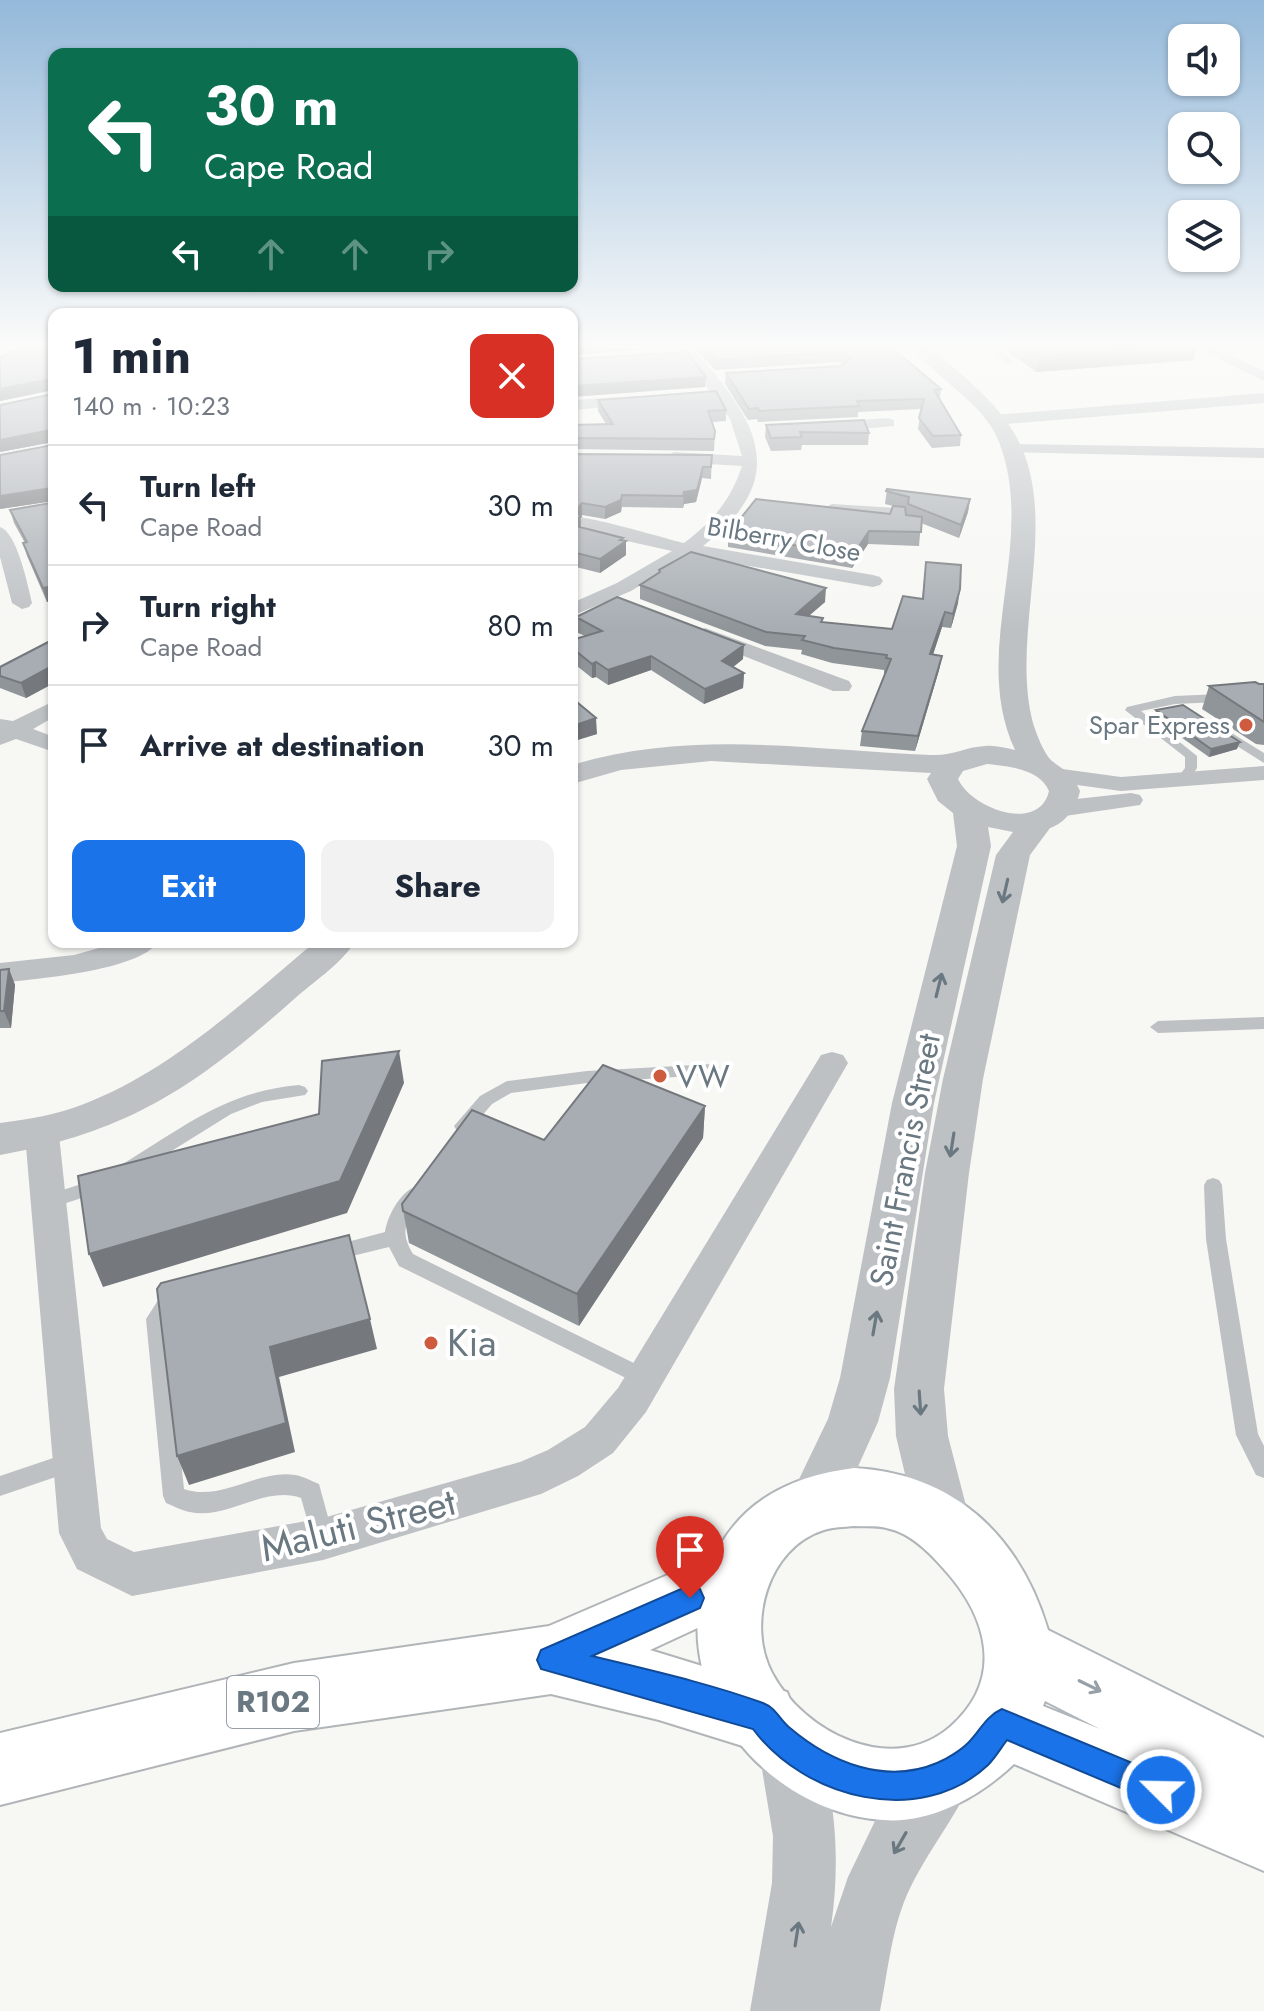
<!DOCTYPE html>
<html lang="en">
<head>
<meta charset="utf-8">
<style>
	body { margin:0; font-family:Jost,sans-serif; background:#f2f2f3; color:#1f2937; height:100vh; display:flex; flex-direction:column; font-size:30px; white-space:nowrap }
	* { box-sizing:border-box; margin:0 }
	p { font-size:26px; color:#747a83 }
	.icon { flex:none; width:44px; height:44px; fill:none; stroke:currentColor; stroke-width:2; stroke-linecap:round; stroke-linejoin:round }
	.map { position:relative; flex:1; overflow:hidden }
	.drawer { position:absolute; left:48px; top:308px; width:530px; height:640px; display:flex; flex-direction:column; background:#fff; border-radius:16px; box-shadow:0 2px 6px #0004 }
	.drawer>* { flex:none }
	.guide { position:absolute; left:48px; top:48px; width:530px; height:244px; border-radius:16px; box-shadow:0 2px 6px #0004; background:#0b6e4f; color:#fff; overflow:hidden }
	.tools { position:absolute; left:1168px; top:24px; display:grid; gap:16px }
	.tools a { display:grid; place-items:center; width:72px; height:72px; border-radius:16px; background:#fff; box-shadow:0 2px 6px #0004; font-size:40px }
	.pin { position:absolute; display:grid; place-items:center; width:68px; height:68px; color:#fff; margin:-82px -34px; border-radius:50% 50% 50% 0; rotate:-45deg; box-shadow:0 0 8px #0007 }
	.pin .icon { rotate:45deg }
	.me { position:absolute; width:88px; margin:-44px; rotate:293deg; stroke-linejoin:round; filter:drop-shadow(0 0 6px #0008) }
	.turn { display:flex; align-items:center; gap:28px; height:168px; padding:0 24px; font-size:36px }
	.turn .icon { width:104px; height:104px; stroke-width:2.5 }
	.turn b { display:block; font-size:56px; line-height:68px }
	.lanes { display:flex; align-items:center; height:76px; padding:0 24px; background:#0003; justify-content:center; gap:40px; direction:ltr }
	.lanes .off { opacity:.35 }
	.round { display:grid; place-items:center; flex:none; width:84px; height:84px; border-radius:16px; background:#f2f2f3 }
	.headline { display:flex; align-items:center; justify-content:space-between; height:136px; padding:0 24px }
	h1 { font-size:48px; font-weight:700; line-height:60px }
	.cta { display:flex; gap:16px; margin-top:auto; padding:16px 24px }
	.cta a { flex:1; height:92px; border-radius:16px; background:#1a73e8; color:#fff; font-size:32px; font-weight:700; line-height:92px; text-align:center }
	.cta a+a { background:#f2f2f3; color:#1f2937 }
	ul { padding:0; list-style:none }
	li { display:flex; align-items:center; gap:24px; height:120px; padding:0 24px; border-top:2px solid #e0e1e3 }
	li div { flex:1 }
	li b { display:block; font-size:30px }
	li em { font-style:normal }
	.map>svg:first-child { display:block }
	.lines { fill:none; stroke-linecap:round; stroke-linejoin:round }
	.secondary-casing { stroke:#afb5b9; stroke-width:4 }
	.primary-casing { stroke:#b1b5b8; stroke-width:4 }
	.service { fill:#bdc1c4; fill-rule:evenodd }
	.minor { fill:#bdc1c4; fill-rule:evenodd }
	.tertiary { fill:#bdc1c4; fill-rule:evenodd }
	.secondary { fill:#fff; fill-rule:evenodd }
	.primary { fill:#fff; fill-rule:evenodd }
	.wall { fill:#90959a }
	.shaded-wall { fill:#75797d }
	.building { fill:#a7adb3; stroke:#75797d; stroke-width:2 }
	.oneway { stroke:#6a7882 }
	.oneway2 { stroke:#97a0a8 }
	.route { fill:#1a73e8; stroke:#114b97; stroke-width:2 }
	.poi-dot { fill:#ce5b3e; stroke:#fff; stroke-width:3 }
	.labels { text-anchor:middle; stroke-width:8; stroke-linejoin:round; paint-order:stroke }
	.far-street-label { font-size:26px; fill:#6a7882; stroke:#fff }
	.far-poi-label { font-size:26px; fill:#6a7882; stroke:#fff; text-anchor:end }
	.shield { fill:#fff; stroke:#97a0a8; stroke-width:2 }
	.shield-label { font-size:30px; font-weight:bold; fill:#6a7882 }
	.poi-label { font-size:32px; fill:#6a7882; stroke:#fff; text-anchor:start }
	.street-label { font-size:32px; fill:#6a7882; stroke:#fff }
	.near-poi-label { font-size:38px; fill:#6a7882; stroke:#fff; text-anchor:start }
	.near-street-label { font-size:38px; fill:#6a7882; stroke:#fff }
</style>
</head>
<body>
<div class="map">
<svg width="1264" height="2011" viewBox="0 0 1264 2011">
	<rect width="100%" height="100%" fill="#f7f7f4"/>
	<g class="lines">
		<g class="secondary-casing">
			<path id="secondary" d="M854,1468C954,1473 1020,1536 1048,1630L1264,1738V1871L1014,1764C980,1796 932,1824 883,1820C761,1812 660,1682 711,1564C737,1502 790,1476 854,1468ZM854,1526C866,1527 879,1525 890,1529C911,1534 930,1553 943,1568C988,1617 1005,1679 950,1727C892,1777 804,1733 772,1673C746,1624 768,1547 824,1530C833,1527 844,1527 854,1526ZM1045,1701L1100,1729L1043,1706Z"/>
		</g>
		<g class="primary-casing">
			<path id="primary" d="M735,1546L758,1556L767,1578L758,1600L650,1650L787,1692L797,1717L787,1742L762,1752L659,1720L551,1694L294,1731L0,1805V1733L294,1663L549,1626Z"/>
		</g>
		<path class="service" d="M991,348H999L1012,360V364H1006Z
			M1264,692V700L1175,704L1141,711L1197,756V768L1187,784L1182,785L1175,781L1185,768V757L1125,710L1127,707L1175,696Z
			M1222,727L1264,753V763L1218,734L1216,731Z
			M1264,1017V1029L1158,1033L1150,1027L1158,1021Z
			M713,1064L719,1066L721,1070L719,1074L587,1083L511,1093L492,1104L469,1131H457L454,1126L480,1096L507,1081L587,1071Z
			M299,1085L305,1087L308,1091L305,1095L262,1102L231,1114L133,1175L127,1177L121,1175L118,1170L121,1165C181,1129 226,1091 299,1085Z
			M100,1178L106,1180L109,1185L106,1190L48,1209L41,1207L39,1202L41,1197Z
			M1213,1178L1219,1180L1222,1185L1226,1239L1258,1434L1264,1446V1478L1256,1475L1236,1435L1206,1239L1204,1185L1207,1180Z
			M415,1187L422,1189L424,1194C411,1218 396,1226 413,1254L652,1372L655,1378L652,1384L645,1387L638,1384L399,1266L389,1247L332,1261L325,1258L322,1253L325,1248L385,1232C387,1217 400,1192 415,1187Z
			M171,1289L178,1291L181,1297L166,1320L184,1489C221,1502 258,1469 295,1475C303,1476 311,1481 319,1484L334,1539L331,1547L323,1550L315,1547L301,1498C265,1485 227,1520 190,1512C182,1511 174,1506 166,1503L163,1496L146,1319L164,1291Z
			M71,1452L79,1455L82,1462L79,1469L0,1496V1476Z"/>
		<path class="minor" d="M678,348H692C756,419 794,476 703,546L873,575L880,577L883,581L880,585L873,587L691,556L631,591L572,616V603L617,583L672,551L609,537L582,526L579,522L582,518C589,516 668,539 684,543C712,522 731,500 742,466L674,462L666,457L674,452L742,456L730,419Z
			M1197,348H1215L1264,371V381Z
			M1264,393V403L994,425L986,420L994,415Z
			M638,396L643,398V404L572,410V400Z
			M888,418L894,420V426L827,432L819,427L827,422Z
			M1011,444L1264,448V458L1005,452V446Z
			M832,504L897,508L906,513L897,518L826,513L823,509Z
			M0,527C17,532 28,586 32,603L29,607L22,609L12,603L0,557Z
			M705,628L849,681L852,686L849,691H833L698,638L695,634Z
			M54,701V717L33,729L54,737V752L16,739L0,745V719L13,721Z
			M1264,766V780L1121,791L1055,782L1046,780L1043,775L1046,770L1055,768L1121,777Z
			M1131,793L1140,795L1143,800L1140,805L1058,817L1049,814L1045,809L1049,804L1058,801Z
			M120,942H158C139,971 34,979 0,983V963L74,955Z
			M832,1052L843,1055L848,1063L646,1412L613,1453L578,1476L541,1494L323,1560L132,1596L77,1569L59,1533L25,1135L30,1126L42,1123L54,1126L59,1135L101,1528L107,1539L134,1552L323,1518L520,1462L548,1450L585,1427L618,1388L821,1055Z"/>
		<path class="tertiary" d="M912,348H931C958,372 988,394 1009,425C1067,508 1008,629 1033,723C1036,733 1044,754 1052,761C1065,771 1073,774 1080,791C1077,806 1066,823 1050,828L1030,855L983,1079L969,1173L944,1389L948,1436L971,1525L963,1543L944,1551L925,1543L917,1525L896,1436L894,1389L925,1173L943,1079L996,855L1013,832L988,827L991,846L934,1103L890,1378L878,1422L834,1520L815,1527L796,1520L788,1502L828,1419L840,1378L892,1103L957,846L953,813L938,801L927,779L931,773L711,761L621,770L572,784V765C693,729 808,750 931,755C953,756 965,747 985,746C995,745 1006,748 1015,750C969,651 1038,543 999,442C983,401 938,381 912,348ZM987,764C1007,766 1040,769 1049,791C1039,834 971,808 958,779L963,771Z
			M315,942H355C340,965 313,982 293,1000C196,1086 129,1132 0,1155V1123C28,1119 57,1115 84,1104C172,1070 243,1002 315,942Z
			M788,1715L810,1723C836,1788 841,1858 831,1927L848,1877L875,1821L920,1755L942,1746L964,1755L973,1777C955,1821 922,1857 904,1902C891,1935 887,1976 880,2011H750L772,1883L773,1836L758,1745L766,1723Z"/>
		<use href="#secondary" class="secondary"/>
		<use href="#primary" class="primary"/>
	</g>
	<path class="wall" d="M54,348V600L47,602L27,556L23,543H25L14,523L10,510L51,503V501L0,509L53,445V442L0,452L53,394V390L0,401V357Z
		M695,348H892L941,389L940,398L961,435L960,446L932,448L918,429L921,409L858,412V417L758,422L757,419L748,420L725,384L726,373L841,366L843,364L840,362L715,370Z
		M1003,348H1196L1193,360L1036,372Z
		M598,400L726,410V421L712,422L715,431L714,451L572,449V425L606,424L598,411Z
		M766,425L869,433L868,445H802L801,450L771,451L765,437Z
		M572,454L712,455L711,479L702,478L696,502L684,504L683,508L622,507L621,512L605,519L582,515L581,517V528L626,541V555L600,573L572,566Z
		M887,489L970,499L968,512L959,538L921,523L919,546L868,544L852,568L728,547V534L890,514L893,506L885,504Z
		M926,562L958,603L951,628L942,627L933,655L942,656L939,670L915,751L860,746L862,731L885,673H884V670L832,663L801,654L802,650L765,646L640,599V585L659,573V570L825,602L809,616L823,622L892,629L922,599Z
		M576,617L743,659L733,667L744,673L743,688L704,704L651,670L608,685L596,677L592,678L572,662V640L585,636L576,632Z
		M54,639V683L26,698L0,688V667Z
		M1264,684V745L1256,744L1202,709L1209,686Z
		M572,698L597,734L574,741L572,739Z
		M1156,710L1237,749L1209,757L1154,718Z
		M9,969L15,985L11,1028H0V970Z
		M705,1106L703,1138L579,1326L409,1243L402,1204Z"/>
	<path class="shaded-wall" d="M572,348H657L572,355Z
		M1139,348H1196L1193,360L1036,372L1039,356Z
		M706,377L705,387L572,397V386Z
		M50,379L53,390L0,401V389Z
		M50,430L53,442L0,452V440Z
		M703,467L702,478L696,502L684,504L683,508L684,492Z
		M52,488L54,501L0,509V496Z
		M622,495L621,512L605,519V507Z
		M970,499L968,512L959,538L961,525Z
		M582,503V515L580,517L581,529L572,533V520L576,510Z
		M869,531L868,544L852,568L853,555Z
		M623,538V543L626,541V555L600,573V559Z
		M54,586V600L47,602L43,588Z
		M826,588L825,602L794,628L796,614Z
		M960,589L958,603L951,628L953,614Z
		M945,612L942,627L928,669L930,654Z
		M744,645L743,659L722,676V661Z
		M651,656V670L608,685V670Z
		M942,656L939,670L915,751L918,736Z
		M596,662V677L592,678V664Z
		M54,665V683L26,698L21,683Z
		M744,673L743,688L704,704L705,689Z
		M596,718L597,734L574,741L573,726Z
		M1240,742L1237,749L1209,757L1211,749Z
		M9,969L15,985L11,1028L4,1011Z
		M399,1051L404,1083L347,1213L103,1287L89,1254L340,1181Z
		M705,1106L703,1138L579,1326L577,1294Z
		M370,1319L377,1349L279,1377L295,1452L189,1485L177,1456L270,1347Z"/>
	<path class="building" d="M21,348H54V382L50,379L0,389V357Z
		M705,348H892L941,389L934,390L961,435L933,436L919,418L924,399L857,401L859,406L759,411L758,408L749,409L726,373L841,366L851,358L841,352L716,360Z
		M1028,348H1139L1039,356Z
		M686,352L706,377L572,386V359Z
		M54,382V586L43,588L23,543L27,542L10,510L51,503L52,488L0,496V455L53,445L54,433L50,430L0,440V405L53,394Z
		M716,391L726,410L708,411L715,431L714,439L572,438V425L613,424L598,400Z
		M864,420L869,433L800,432L802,437L771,438L766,425Z
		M572,454L712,455L711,467H703L697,490L684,492L683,496L622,495L621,500L605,507L582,503L576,510L581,517L572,520Z
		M887,489L970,499L961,525L908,504L909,497L886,491Z
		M756,499L890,514L893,506L905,507L906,515L922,517L921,532L869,531L853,555L728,534Z
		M572,525L623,538L620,540L626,541L600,559L572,552Z
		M691,552L826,588L796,614L823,618L821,622L892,629L903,596L923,599L926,562L961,565L960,589L953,614L945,612L930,654L942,656L918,736L862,731L891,659L886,658L887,655L834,648L802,640L805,636L766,632L640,585L660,572L659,570Z
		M617,597L744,645L722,661L744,673L705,689L651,656L608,670L596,662L592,664L572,648V640L602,631L576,617Z
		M54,639V665L21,683L0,676V667Z
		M1255,682L1259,684H1264V722L1209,686Z
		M572,698L596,718L573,726L572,724Z
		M1183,705L1240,742L1211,749L1156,710Z
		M9,969L4,1011H0V970Z
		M399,1051L340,1181L89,1254L78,1176L319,1114L322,1061Z
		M603,1065L705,1106L577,1294L403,1211L402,1204L472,1110L544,1140Z
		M349,1235L370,1319L270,1347L286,1423L177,1456L157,1289L161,1283Z"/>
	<defs><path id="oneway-shaft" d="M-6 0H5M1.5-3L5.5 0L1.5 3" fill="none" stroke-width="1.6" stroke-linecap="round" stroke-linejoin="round" transform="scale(2)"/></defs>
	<g class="oneway">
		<use href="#oneway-shaft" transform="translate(1005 891) rotate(103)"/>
		<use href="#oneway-shaft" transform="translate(939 985) rotate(-76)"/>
		<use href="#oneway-shaft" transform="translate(952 1145) rotate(99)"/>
		<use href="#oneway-shaft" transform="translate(875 1323) rotate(-80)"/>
		<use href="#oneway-shaft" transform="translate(920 1403) rotate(86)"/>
		<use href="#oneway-shaft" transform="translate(900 1843) rotate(120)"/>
		<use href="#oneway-shaft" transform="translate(797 1934) rotate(-81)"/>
	</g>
	<use class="oneway2" href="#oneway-shaft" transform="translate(1090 1686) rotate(26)"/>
	<linearGradient id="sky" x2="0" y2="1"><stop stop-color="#94b9da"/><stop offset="0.55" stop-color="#fbfbfa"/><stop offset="1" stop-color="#fbfbfa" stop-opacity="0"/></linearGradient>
	<rect width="1264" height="629" fill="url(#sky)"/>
	<path class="route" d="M690,1585L700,1589L704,1598L700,1608L592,1656C649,1670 708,1683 763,1703C776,1708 780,1720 790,1728C830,1762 885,1785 937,1763C947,1759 961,1750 968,1743C980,1731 986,1716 1002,1709L1171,1779L1176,1790L1171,1800L1161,1805L1007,1740C1001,1748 995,1758 988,1765C920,1829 804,1798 753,1729L541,1669L537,1660L541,1650Z"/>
	<g class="poi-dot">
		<circle cx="1246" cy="725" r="8"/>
		<circle cx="660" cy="1076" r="8"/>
		<circle cx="431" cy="1343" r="8"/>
	</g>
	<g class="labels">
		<g class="far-street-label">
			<text transform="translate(784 539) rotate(10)" y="9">Bilberry Close</text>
		</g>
		<g class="far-poi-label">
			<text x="1230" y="734">Spar Express</text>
		</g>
		<rect class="shield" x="227" y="1676" width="92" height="52" rx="6"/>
		<g class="shield-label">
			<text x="273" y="1712">R102</text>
		</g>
		<g class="poi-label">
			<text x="676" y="1087">VW</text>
		</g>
		<g class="street-label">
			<text transform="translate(905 1160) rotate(-79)" y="11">Saint Francis Street</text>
		</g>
		<g class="near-poi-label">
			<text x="447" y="1356">Kia</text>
		</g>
		<g class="near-street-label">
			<text transform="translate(358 1525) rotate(-14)" y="13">Maluti Street</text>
		</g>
	</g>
</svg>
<div class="tools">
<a><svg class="icon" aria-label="sound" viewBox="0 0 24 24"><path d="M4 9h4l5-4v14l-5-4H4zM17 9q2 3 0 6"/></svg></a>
<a><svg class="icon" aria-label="search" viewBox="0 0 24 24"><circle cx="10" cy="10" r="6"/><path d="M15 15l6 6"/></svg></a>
<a><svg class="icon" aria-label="layers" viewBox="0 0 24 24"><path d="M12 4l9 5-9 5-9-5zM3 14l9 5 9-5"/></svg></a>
</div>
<div class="pin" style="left:690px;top:1598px;background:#d93025"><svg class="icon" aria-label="arrive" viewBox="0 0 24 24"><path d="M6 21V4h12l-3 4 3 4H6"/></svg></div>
<svg class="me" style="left:1161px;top:1790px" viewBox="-20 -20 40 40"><circle r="17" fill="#1a73e8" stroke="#fff" stroke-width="3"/><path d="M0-11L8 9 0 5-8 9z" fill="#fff"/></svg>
<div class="guide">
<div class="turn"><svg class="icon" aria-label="left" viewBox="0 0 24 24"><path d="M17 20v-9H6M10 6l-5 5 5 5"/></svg><div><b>30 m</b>Cape Road</div></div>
<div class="lanes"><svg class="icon" aria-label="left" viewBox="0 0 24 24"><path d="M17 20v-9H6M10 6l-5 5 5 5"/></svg><svg class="icon off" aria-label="ahead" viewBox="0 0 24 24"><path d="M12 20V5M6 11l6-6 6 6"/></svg><svg class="icon off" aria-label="ahead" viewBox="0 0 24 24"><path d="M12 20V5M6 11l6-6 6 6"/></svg><svg class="icon off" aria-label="right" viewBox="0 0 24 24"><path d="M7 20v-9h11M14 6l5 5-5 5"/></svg></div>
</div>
<section class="drawer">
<div class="headline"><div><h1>1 min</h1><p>140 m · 10:23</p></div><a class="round" style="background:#d93025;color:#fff"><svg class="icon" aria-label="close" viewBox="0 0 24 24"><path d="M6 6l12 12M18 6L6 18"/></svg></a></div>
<ul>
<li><svg class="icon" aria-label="left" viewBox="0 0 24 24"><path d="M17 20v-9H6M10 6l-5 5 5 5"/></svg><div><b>Turn left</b><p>Cape Road</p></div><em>30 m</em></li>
<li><svg class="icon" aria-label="right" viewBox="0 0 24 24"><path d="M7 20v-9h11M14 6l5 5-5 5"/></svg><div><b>Turn right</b><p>Cape Road</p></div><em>80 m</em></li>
<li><svg class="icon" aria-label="arrive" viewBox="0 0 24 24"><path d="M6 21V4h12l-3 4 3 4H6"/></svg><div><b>Arrive at destination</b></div><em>30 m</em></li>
</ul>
<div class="cta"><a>Exit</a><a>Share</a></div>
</section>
</div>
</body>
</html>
